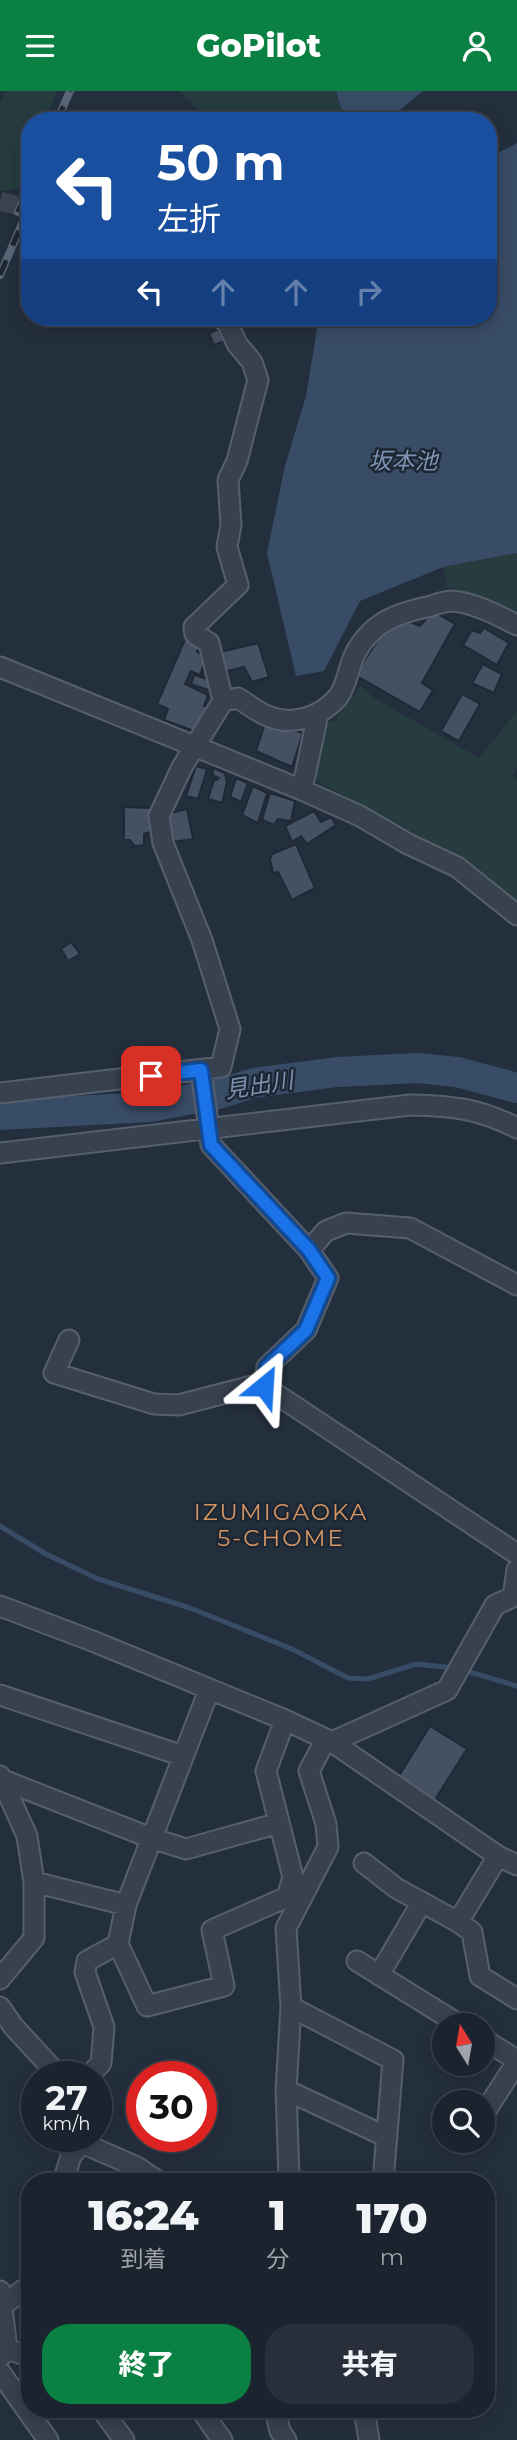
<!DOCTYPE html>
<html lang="ja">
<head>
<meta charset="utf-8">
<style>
	body { margin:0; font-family:Montserrat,"Noto Sans JP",sans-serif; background:#282f3a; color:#f1f3f6; height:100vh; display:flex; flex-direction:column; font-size:26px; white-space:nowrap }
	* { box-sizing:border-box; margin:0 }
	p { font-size:23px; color:#a0a4aa }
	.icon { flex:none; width:38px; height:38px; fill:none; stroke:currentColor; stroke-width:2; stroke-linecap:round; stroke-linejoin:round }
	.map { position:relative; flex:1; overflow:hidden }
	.panel { position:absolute; left:21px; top:2082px; width:474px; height:245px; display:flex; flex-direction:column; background:#1b232e; border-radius:28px; box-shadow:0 4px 18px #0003,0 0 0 2px #39404a }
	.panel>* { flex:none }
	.guide { position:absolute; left:21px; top:21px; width:476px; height:214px; border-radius:28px; box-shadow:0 4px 18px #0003,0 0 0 2px #39404a; background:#1a4fa0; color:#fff; overflow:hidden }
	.needle { width:46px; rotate:349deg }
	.fabs { position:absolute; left:432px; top:1922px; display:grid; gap:14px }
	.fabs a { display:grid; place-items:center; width:63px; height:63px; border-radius:50%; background:#1b232e; box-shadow:0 4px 18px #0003,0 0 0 2px #39404a; font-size:35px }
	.speed { position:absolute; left:21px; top:1970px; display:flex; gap:14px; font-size:35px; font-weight:700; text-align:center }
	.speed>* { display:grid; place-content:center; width:91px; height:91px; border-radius:50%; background:#1b232e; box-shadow:0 4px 18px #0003,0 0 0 2px #39404a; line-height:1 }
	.speed small { font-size:18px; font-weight:400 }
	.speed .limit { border:10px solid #d22; background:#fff; color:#111 }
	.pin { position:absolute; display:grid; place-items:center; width:60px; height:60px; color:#fff; margin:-30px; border-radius:14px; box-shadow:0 4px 10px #0006 }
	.me { position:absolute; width:77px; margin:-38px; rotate:27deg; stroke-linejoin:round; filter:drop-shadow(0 0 5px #0008) }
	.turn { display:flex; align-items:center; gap:24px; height:147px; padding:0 21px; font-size:32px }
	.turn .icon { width:91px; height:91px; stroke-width:2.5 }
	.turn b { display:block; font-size:49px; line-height:60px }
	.lanes { display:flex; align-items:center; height:66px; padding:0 21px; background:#0003; justify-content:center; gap:35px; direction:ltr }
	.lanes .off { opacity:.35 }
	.eta { display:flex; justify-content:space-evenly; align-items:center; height:119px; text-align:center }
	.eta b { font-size:42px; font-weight:800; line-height:49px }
	.primary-button { display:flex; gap:14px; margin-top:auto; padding:14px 21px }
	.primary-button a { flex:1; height:80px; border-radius:28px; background:#0b8043; color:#fff; font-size:28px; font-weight:800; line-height:80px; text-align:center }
	.primary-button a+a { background:#282f3a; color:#f1f3f6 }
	header { display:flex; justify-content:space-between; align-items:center; height:91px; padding:0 21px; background:#0b8043; color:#fff; font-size:32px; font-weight:800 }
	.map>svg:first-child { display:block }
	.green { fill:#263c3f }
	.water { fill:#394c67 }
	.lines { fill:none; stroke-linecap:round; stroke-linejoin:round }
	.stream { stroke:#394c67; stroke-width:5 }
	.river { stroke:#394c67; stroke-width:30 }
	.building { fill:#455162; stroke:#1f2835; stroke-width:2 }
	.minor-tunnel { stroke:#3a4453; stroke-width:19; stroke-dasharray:19 10; stroke-linecap:butt }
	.minor-casing { stroke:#565f6c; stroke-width:23 }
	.minor { stroke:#38414e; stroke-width:19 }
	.rail-casing { stroke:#5a6575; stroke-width:8 }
	.rail { stroke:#1d2633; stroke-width:5; stroke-dasharray:16; stroke-linecap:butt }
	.route-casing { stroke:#114b97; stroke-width:18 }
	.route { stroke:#1a73e8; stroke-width:12 }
	.labels { text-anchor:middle; stroke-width:5; stroke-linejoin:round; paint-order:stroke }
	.water-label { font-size:23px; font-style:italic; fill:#7c92b1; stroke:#1d2633 }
	.neighbourhood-label { font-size:23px; letter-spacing:2px; fill:#d59563; stroke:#1d2633 }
</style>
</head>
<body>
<header><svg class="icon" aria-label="menu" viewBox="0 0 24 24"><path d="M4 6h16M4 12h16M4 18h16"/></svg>GoPilot<svg class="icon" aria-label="person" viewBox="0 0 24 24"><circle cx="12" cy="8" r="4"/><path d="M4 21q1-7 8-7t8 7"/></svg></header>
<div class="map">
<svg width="517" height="2349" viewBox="0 0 517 2349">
	<rect width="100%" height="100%" fill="#242f3e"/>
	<path class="green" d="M6,0H57L45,30H30V68L18,98L0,100V13Z
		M180,0H336L345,30H209Z
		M517,462V524L490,509L448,496L443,476Z
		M360,595L374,607L479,667L517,620V678L512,685L517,689V811L465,770L310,686L328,631H334Z"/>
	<path class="water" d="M336,0H423L395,23L396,30H345Z
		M517,52V462L443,476L360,510L324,580L296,585L267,462L285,375L306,305L319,226H488V67Z"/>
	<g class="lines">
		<path class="stream" d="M0,1435L46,1463L98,1488L190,1517L292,1558L348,1587L368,1588L416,1573L454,1577
			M463,1579L517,1595"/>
		<path class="river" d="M0,1024L150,1016L218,1003L254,992L337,981L417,977L457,981L517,997"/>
	</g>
	<path class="building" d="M218,238L225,250L214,254L209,243Z
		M433,520L455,533L422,592L433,599L420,621L355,584L385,538L400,527L420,535Z
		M484,537L509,552L497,574L463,554L472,539L480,542Z
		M187,544L201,550L197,561L207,565L200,584L191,580L185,593L208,604L204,615L207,616L194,640L164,629L168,618L157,613Z
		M258,552L269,586L252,591L244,576L223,581L216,562Z
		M483,573L502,583L494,602L472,592Z
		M194,584L211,589V600L191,593Z
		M462,603L480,613L459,650L441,640Z
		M266,629L303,642L292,676L256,660Z
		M196,675L207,678L198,708L186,705Z
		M214,677L225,682L227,691L222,712L208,708L214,689H217L219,687L212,684Z
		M236,687L248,692L241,711L230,706Z
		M253,695L267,702L258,732L242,724Z
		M270,702L295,710L291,730L278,728L274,734L262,729Z
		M124,716L151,717L153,740L144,743V754L134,755L130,749H124Z
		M187,718L193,748L173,751L166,723Z
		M314,720L321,731L331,726L336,734L307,753L301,745L292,751L285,735Z
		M296,753L315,797L292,809L278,781L273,782L270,768L272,763Z
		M71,851L80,863L68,870L61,858Z
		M430,1635L467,1658L433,1712L397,1688Z"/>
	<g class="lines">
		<path class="minor-tunnel" d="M0,110L30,118"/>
		<g class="minor-casing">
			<path id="minor" d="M0,576L302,699L360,725L408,753L457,776L517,824
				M223,610L238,607C248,613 258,622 270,626C294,635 322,625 338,606C348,593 348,575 356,561C373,530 398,522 431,515C437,513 445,510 452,510C475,512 497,524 517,534
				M302,699L318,623
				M201,979L211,1054L309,1159L328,1187L306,1239L267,1276L264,1295
				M0,1002L221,976L230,938L202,849L163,752L159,725L182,676L223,610L209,552L195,543L194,536L238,494L227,456L231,434L228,389L237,370L258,289L252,271L237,253L228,233L221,226
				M0,1062L410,1014C452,1015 478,1017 517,1037
				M309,1159L326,1140L346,1132L410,1137L517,1194
				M69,1249L54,1282L154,1313L179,1314L252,1295H264L517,1463
				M0,1515L95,1551L285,1629L332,1651L498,1765L517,1774
				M209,1599L126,1814L118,1853L147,1915L224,1895L212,1839L287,1806L293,1786L266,1680L285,1629
				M0,1604L183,1665
				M332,1651L447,1599L495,1514L513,1506L517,1479
				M0,1685L27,1745L34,1791V1847L0,1888
				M3,1689L151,1747L186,1758L279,1732
				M364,1772L396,1797L458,1831L472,1841L480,1885L517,1908
				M34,1791L126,1814
				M458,1831L498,1765
				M357,1870L460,1934
				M379,1884L422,1811
				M0,1916L13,1935L60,1986
				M291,1916L393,1969L383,2091
				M483,1948L517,1969
				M88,1986L101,1972L104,1936L85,1881L87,1870L118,1853
				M286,1999L387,2046
				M483,2024L517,1971
				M82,2046V2052L137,2076L159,2091
				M289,2087L286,1999L291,1916L286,1837L328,1756L326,1733L309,1680L326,1648
				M63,2091L71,2065L82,2052
				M0,2200L7,2258
				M3,2214L30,2194
				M0,2266L7,2258L30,2266
				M0,2281L48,2349
				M102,2319L124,2349
				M201,2319L222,2349
				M275,2319L280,2340L286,2349
				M360,2319L365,2325L369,2349"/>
		</g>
		<use href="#minor" class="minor"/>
		<g class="rail-casing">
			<path id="rail" d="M57,30L70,0
				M18,121L30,93
				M0,184L30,114"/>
		</g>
		<use href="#rail" class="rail"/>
	</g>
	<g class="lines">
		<g class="route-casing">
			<path id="route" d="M151,985L201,979L211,1054L309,1159L328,1187L306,1239L267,1276L264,1295"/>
		</g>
		<use href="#route" class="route"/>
	</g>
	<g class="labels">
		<g class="water-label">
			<text x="403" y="378">坂本池</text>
			<text transform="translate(259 994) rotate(-9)" y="8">見出川</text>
		</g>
		<g class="neighbourhood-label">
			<text x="281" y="1429">IZUMIGAOKA<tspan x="281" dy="26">5-CHOME</tspan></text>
		</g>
	</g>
</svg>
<div class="fabs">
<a><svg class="needle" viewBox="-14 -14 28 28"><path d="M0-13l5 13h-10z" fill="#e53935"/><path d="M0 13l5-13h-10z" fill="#a0a4aa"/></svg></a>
<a><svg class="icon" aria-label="search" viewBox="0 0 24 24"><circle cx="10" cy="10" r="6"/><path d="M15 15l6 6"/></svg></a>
</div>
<div class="speed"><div>27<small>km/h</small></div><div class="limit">30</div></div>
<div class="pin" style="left:151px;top:985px;background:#d93025"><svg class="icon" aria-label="arrive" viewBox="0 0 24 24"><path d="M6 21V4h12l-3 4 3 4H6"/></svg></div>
<svg class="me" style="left:264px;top:1295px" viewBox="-20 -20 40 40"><path d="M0-17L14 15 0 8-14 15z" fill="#1a73e8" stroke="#fff" stroke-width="4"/></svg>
<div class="guide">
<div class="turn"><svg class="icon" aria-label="left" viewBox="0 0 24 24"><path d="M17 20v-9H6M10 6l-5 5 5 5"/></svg><div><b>50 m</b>左折</div></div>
<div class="lanes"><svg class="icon" aria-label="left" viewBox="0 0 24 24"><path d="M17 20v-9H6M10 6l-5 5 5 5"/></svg><svg class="icon off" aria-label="ahead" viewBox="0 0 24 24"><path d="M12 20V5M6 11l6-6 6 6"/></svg><svg class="icon off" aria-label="ahead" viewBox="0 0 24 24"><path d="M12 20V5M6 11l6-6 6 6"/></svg><svg class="icon off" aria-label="right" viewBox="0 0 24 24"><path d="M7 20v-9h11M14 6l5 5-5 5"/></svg></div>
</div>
<section class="panel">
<div class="eta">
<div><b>16:24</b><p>到着</p></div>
<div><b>1</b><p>分</p></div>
<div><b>170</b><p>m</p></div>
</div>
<div class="primary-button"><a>終了</a><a>共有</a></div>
</section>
</div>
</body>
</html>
